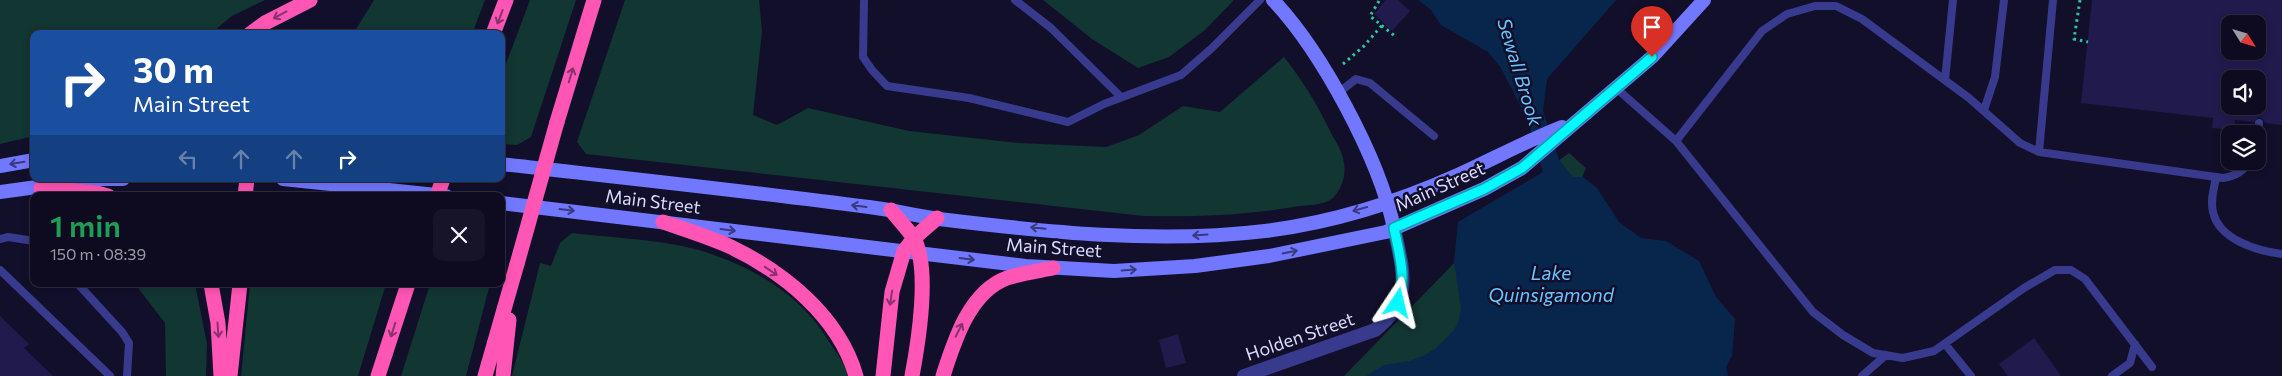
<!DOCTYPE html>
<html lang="en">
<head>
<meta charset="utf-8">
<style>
	body { margin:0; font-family:Commissioner,sans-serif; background:#171429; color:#f1f3f6; height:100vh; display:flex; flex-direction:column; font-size:19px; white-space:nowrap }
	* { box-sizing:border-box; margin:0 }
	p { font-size:16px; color:#9b9ba5 }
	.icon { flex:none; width:28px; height:28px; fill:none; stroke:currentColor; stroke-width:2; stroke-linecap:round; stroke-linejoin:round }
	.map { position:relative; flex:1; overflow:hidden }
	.sheet { position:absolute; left:30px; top:192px; width:475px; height:95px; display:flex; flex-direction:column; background:#0e0b20; border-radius:10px; box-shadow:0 2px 8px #0003,0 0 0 1px #2e2b3e }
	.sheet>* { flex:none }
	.hud { position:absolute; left:30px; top:30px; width:475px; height:152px; border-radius:10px; box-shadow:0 2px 8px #0003,0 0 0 1px #2e2b3e; background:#1a4fa0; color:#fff; overflow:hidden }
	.needle { width:32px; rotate:127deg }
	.controls { position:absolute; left:2221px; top:15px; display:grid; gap:10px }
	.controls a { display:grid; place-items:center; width:45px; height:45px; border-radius:10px; background:#0e0b20; box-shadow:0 2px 8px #0003,0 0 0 1px #2e2b3e; font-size:25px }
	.pin { position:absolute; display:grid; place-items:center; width:42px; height:42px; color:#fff; margin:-51px -21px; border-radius:50% 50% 50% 0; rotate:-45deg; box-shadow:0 0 5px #0007 }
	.pin .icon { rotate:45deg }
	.me { position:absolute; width:55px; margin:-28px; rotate:10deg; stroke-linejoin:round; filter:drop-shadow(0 0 4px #0008) }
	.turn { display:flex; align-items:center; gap:18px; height:105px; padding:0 20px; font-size:22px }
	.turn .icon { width:65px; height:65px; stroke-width:2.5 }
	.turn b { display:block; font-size:35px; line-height:42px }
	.lanes { display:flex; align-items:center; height:48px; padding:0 20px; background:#0003; justify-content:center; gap:25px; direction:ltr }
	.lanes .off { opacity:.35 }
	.round { display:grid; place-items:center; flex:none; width:52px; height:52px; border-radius:10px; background:#171429 }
	.overview { display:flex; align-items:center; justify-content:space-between; height:85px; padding:0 20px }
	h1 { font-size:30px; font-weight:600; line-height:38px; color:#1e9e55 }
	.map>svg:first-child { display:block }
	.green { fill:#123632 }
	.water { fill:#08264c }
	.building { fill:#211a4d; fill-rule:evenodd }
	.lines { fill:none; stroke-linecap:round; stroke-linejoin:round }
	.path { stroke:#2ac3ae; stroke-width:3; stroke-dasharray:2.5 4; stroke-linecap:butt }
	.service { stroke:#383b8d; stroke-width:8 }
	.minor { stroke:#383b8d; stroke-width:14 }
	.secondary { stroke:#7178ff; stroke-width:14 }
	.motorway { stroke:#ff55b4; stroke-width:15 }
	.motorway-bridge { stroke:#ff55b4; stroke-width:15 }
	.oneway { stroke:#883270 }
	.oneway2 { stroke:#383980 }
	.route-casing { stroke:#04a2a6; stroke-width:12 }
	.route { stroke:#06f9ff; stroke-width:9 }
	.labels { text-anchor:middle; stroke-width:5; stroke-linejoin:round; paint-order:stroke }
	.street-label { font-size:18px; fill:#dbdaff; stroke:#120f2b }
	.water-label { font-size:19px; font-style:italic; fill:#68c5ff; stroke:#120f2b }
</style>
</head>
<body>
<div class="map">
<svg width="2282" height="376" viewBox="0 0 2282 376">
	<rect width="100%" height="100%" fill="#120f2b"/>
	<path class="green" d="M0,0H265L232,16L210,34H34V136L0,144Z
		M374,0H485L472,34H353Z
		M530,0H576L531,137L517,145L501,144V77Z
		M625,0H759L762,31L753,115L777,125L808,108L909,131L1019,143L1106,147L1139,135L1183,106L1220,112L1284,57C1305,84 1317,104 1332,135C1336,142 1342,151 1343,159C1347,172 1343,188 1333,198C1325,205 1310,205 1300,206C1246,215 1199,217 1144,216L586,154L577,142Z
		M1043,0H1233V1L1205,30L1169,57L1138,68L1092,39Z
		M1569,153L1586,168L1572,201L1423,376H1344L1543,172Z
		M572,233C608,237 646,239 682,246C738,258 798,290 828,340C835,351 845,363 848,376H512L540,263L551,266L560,243Z
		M135,284H195L207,344L206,376H166L165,323Z
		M250,284H386L358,376H241Z
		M430,284H490L466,376H401Z"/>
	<path class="water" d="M1418,0H1616L1547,79L1543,111L1559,160L1573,177H1583L1597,188L1619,222L1641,238L1666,241L1699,261L1716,297L1735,319L1732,356L1726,367L1728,376H1366L1384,365L1409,361L1423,356L1435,349L1454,330L1459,320L1461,309L1454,261L1458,222L1543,172L1528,121L1501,68L1488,52L1441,25L1431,10Z"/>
	<path class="building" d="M1386,0H1398L1410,11L1392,31L1374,14Z
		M2092,0H2282V125L2265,123L2263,119L2259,117L2254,122L2235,120L2234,130L2212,128L2213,118L2081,103ZM2230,24H2258V51H2230ZM2230,79H2258V106H2230Z
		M0,316L29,344L24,348L53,376H0Z
		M1178,334L1186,363L1166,368L1159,340Z
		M2034,338L2061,376H2008L1999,364Z"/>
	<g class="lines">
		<path class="path" d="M2080,0L2074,39L2088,42
			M1379,1L1370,16L1396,37
			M1343,64L1364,46L1384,23"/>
		<path class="service" d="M864,0L863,57L872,70L887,86L969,98L1068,122L1104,104L1181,75L1212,48L1260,0
			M1015,0L1051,28L1121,97
			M1945,80L1953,0
			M1616,88L1676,141L1813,312L1843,335L1873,353L1903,358L1934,351L2024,288L2055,270H2071L2085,279L2152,367
			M1337,94L1356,79L1370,83L1434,136
			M1984,110L1995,77L2004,0
			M2258,135L2259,123
			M1676,141L1762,31L1787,14L1815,6H1836L1862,19L1969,98L2020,143L2039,152L2223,178C2236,176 2243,171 2251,161
			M2039,152L2053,0
			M2216,177C2214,189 2210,200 2213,212C2219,240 2258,251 2282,254
			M0,239L8,237L34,241
			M0,270L110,376
			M78,284L122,332L129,343L127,376
			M1945,344L1971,376
			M1862,376L1886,355
			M2112,376L2130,363L2135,344"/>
		<path class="minor" d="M1244,376L1375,330C1414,299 1403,271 1394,228"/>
		<path class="secondary" d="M1273,0C1322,52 1379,158 1394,228
			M501,164C624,178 747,191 869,207C893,210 916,216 939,219C1046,232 1157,244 1265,231C1330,223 1398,202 1458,175C1493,159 1526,141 1562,127
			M0,166L34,160
			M283,179L446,196
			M0,192L95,179H123
			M501,203L1026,266L1114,271L1195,266L1269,256L1386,232L1484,189L1522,168L1652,57L1704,0"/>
		<path class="motorway" d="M250,34L265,23L310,0
			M493,34L506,0
			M557,122L594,0
			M41,188L97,193L108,196
			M245,196L247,179
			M891,210C898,219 907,228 913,237C931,266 918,344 912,376
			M663,222C686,230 709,237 731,247C785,273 839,317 856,376
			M211,284L218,323L221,376
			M230,376L240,284
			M378,376L408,284
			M485,376L517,264
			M503,376L509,320
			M883,376L892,292L904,251L914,238L937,218
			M943,376C954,342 969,292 1007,278C1022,273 1038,271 1053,268"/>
		<path class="motorway-bridge" d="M437,196L443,179
			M517,264L557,122"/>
	</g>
	<defs><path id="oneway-shaft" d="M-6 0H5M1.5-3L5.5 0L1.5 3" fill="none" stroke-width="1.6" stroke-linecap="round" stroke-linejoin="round" transform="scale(1.25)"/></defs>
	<g class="oneway">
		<use href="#oneway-shaft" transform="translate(280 15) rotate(152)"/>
		<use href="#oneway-shaft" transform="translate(500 17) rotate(111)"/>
		<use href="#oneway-shaft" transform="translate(571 75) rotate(-73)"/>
		<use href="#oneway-shaft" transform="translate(771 271) rotate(34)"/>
		<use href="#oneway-shaft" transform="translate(891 298) rotate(99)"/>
		<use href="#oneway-shaft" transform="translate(218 330) rotate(86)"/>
		<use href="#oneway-shaft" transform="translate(393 330) rotate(108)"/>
		<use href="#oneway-shaft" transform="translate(959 330) rotate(-63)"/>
	</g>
	<g class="oneway2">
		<use href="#oneway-shaft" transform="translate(17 163) rotate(171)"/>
		<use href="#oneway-shaft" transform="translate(859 206) rotate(-173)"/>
		<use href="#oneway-shaft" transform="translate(1360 209) rotate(165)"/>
		<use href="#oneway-shaft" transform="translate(567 210) rotate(7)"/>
		<use href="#oneway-shaft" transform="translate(1038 228) rotate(-174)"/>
		<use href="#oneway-shaft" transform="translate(728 230) rotate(7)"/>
		<use href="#oneway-shaft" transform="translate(1200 235) rotate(176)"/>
		<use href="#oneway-shaft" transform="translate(1290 252) rotate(-11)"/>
		<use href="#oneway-shaft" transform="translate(967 259) rotate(7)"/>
		<use href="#oneway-shaft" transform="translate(1129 270) rotate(-4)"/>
	</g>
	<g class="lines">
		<g class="route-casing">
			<path id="route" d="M1398,303C1407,278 1399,253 1394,228L1484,189L1522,168L1652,57"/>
		</g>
		<use href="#route" class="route"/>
	</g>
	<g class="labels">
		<g class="street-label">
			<text transform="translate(1440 187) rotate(-24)" y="6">Main Street</text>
			<text transform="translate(653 202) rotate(7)" y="6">Main Street</text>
			<text transform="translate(1054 248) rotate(4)" y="6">Main Street</text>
			<text transform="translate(1300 337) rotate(-19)" y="6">Holden Street</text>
		</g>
		<g class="water-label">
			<text transform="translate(1520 72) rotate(73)" y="7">Sewall Brook</text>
			<text x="1551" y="280">Lake<tspan x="1551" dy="22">Quinsigamond</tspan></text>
		</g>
	</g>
</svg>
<div class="controls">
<a><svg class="needle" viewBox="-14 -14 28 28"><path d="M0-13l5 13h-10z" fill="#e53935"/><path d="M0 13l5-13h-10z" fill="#9b9ba5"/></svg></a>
<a><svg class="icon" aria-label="sound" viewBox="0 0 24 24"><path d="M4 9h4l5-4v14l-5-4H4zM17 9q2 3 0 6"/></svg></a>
<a><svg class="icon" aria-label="layers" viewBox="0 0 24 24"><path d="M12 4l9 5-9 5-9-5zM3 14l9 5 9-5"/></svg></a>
</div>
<div class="pin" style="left:1652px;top:57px;background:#d93025"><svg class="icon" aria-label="arrive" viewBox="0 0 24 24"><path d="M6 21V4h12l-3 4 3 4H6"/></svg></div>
<svg class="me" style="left:1398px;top:303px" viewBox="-20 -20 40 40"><path d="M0-17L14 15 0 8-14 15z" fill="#06f9ff" stroke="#fff" stroke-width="4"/></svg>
<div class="hud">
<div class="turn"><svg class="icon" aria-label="right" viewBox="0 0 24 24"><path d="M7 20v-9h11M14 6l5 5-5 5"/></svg><div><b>30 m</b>Main Street</div></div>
<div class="lanes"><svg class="icon off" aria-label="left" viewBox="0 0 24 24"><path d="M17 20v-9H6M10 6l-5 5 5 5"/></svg><svg class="icon off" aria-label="ahead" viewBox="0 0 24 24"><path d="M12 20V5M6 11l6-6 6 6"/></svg><svg class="icon off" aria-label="ahead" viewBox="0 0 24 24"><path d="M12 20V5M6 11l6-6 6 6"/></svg><svg class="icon" aria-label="right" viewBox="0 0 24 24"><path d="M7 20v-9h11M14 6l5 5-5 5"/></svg></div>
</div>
<section class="sheet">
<div class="overview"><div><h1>1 min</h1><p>150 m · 08:39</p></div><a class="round"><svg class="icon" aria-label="close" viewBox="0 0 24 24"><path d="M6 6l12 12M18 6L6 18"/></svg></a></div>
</section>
</div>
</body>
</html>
